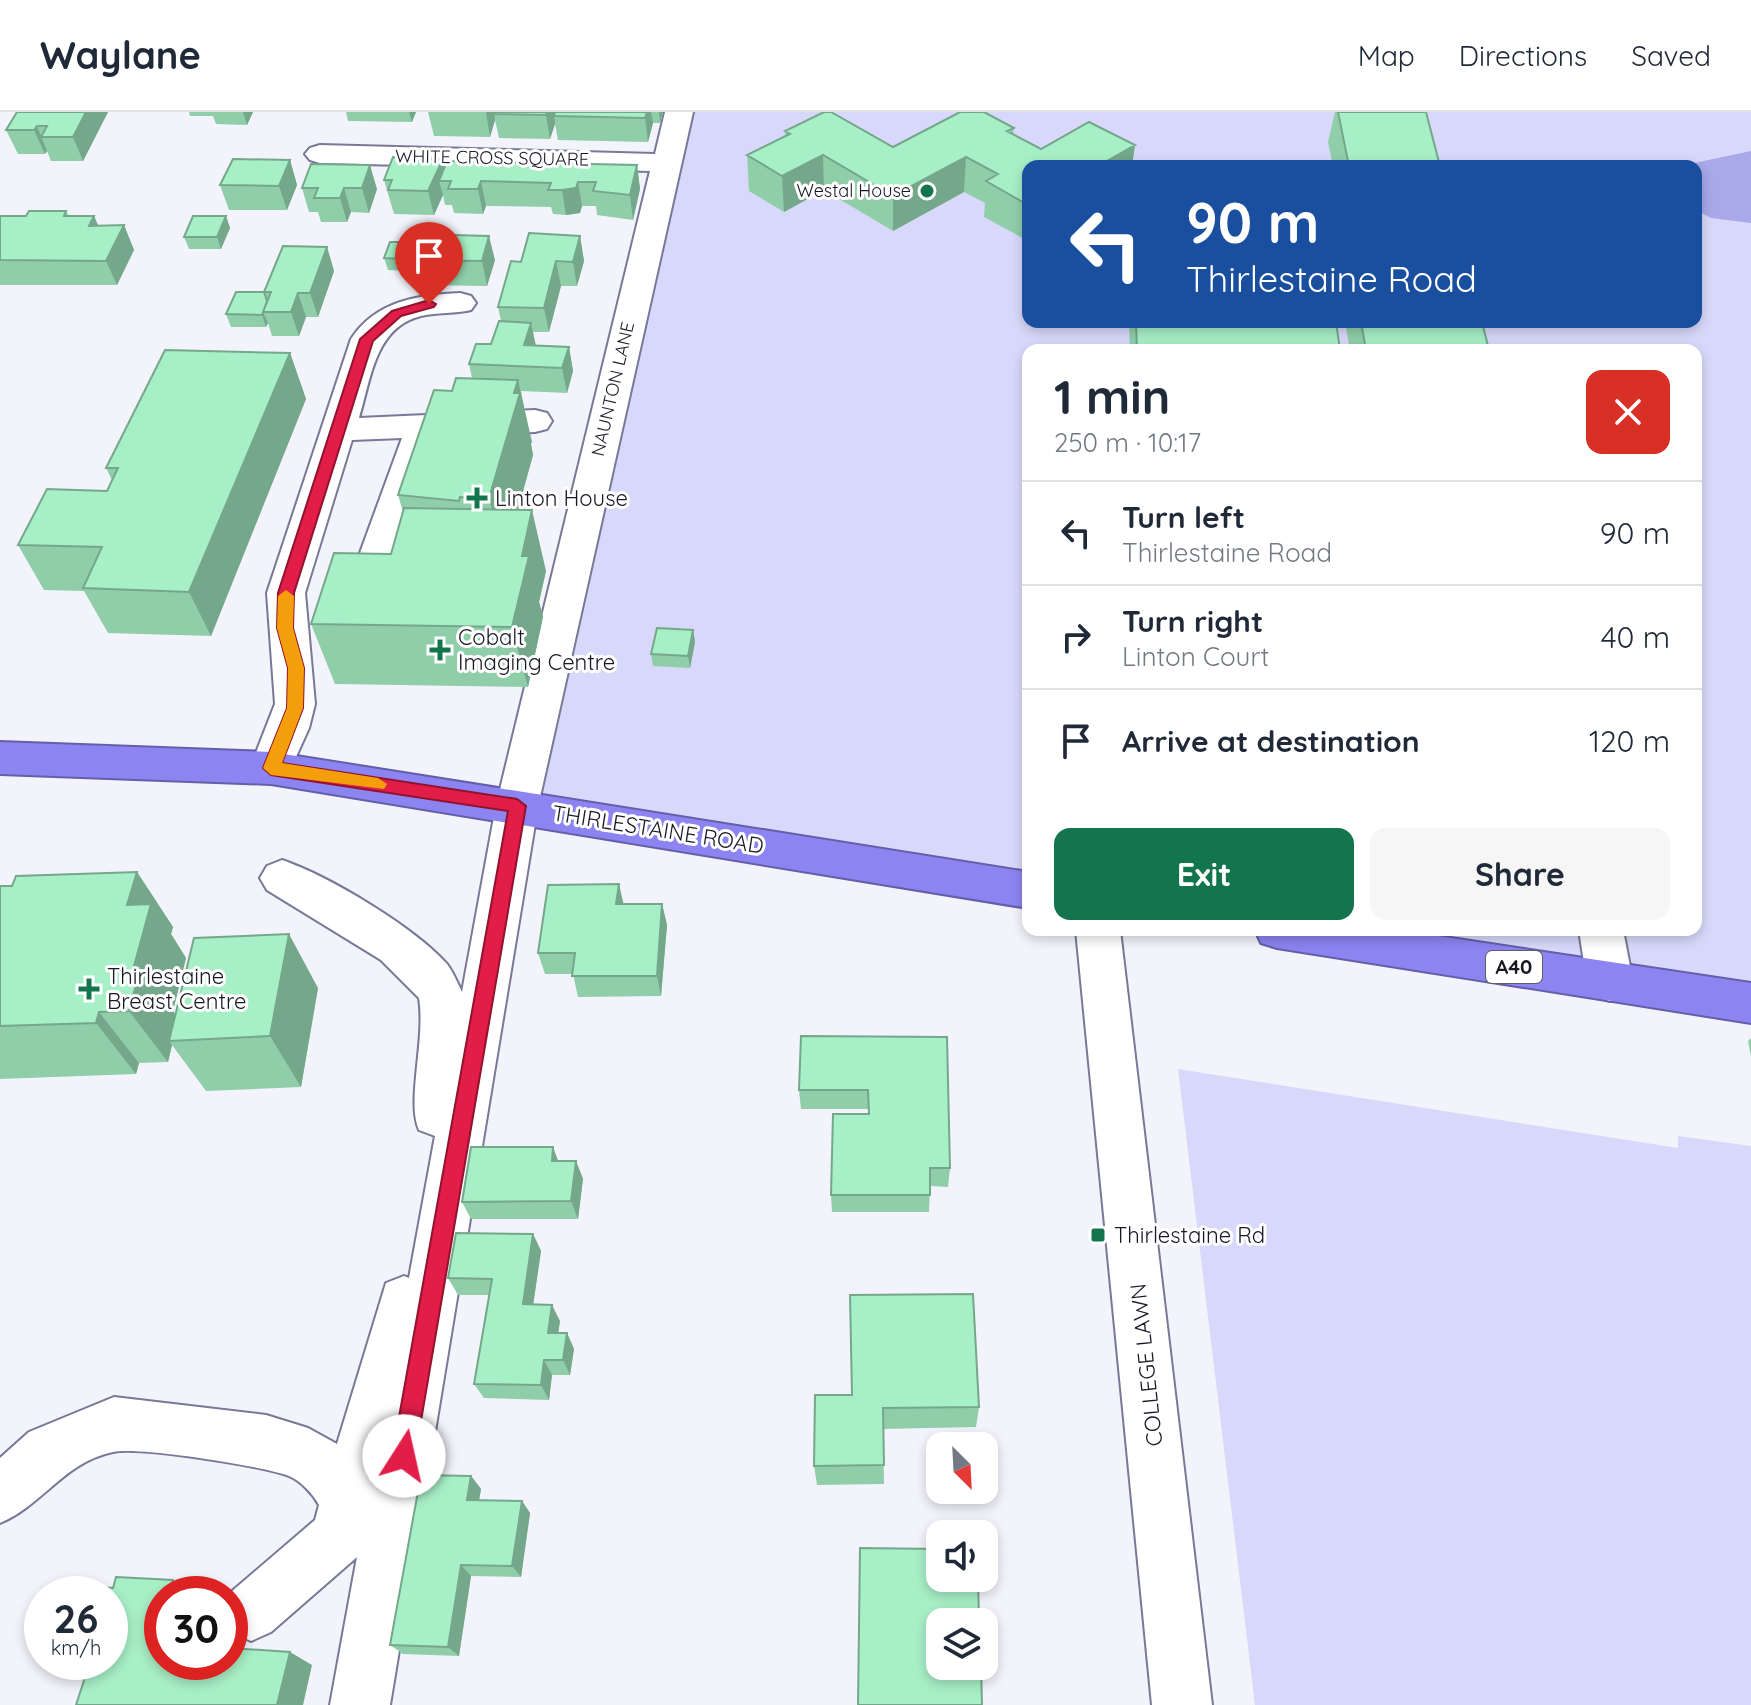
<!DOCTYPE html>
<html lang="en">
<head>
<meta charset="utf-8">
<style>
	body { margin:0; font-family:Quicksand,sans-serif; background:#f6f6f7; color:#1f2937; height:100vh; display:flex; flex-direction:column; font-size:30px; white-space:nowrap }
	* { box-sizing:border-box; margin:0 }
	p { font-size:26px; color:#747a83 }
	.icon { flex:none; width:44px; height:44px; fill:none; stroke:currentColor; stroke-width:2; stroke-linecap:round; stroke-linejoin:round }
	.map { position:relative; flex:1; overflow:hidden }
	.panel { position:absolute; left:1022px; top:232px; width:680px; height:592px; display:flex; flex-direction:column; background:#fff; border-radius:16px; box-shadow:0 4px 12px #0003 }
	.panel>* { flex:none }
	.hud { position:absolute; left:1022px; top:48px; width:680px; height:168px; border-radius:16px; box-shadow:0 4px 12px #0003; background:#1a4fa0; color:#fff; overflow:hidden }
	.needle { width:52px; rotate:156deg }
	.tools { position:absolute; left:926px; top:1320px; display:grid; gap:16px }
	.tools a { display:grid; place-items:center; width:72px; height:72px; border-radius:16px; background:#fff; box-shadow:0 4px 12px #0003; font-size:40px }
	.speed { position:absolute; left:24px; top:1464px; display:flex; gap:16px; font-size:40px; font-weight:700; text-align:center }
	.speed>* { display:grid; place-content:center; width:104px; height:104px; border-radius:50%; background:#fff; box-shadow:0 4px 12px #0003; line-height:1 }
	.speed small { font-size:20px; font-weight:400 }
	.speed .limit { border:12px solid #d22; background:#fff; color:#111 }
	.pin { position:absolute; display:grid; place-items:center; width:68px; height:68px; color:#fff; margin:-82px -34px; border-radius:50% 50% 50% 0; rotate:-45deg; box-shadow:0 0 8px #0007 }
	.pin .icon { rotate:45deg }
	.me { position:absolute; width:88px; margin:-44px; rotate:10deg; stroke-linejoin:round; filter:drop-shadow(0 0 6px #0008) }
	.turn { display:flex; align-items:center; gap:28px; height:168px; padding:0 32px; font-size:36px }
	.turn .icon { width:104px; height:104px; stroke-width:2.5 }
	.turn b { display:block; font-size:56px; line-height:68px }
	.round { display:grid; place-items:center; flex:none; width:84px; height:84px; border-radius:16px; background:#f6f6f7 }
	.headline { display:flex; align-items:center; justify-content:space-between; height:136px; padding:0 32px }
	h1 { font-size:48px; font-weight:700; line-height:60px }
	.primary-button { display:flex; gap:16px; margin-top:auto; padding:16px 32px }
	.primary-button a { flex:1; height:92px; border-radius:16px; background:#13754b; color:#fff; font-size:32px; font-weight:700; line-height:92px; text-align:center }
	.primary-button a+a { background:#f6f6f7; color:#1f2937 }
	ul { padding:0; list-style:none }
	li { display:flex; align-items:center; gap:24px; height:104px; padding:0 32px; border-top:2px solid #e0e1e3 }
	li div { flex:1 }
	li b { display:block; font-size:30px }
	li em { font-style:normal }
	header { display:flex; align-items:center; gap:48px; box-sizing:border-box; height:112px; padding:0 40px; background:#fff; border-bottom:2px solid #e0e1e3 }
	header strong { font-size:38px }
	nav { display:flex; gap:44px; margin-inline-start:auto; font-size:28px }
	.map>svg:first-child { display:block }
	.green { fill:#d8d9fa; fill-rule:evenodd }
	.water { fill:#a9a8e8 }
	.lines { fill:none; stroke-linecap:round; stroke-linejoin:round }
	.minor-casing { stroke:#787897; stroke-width:4 }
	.highway-casing { stroke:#645fa9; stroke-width:4 }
	.minor { fill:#fff; fill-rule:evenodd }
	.highway { fill:#8c84f0; fill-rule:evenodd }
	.wall { fill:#90ceaa }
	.shaded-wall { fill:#75a78b }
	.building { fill:#a7efc6; stroke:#75a78b; stroke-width:2 }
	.route { fill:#e11d48; stroke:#92132f; stroke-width:2 }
	.slow { fill:#f59e0b }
	.poi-dot { fill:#13754b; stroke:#fff; stroke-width:3 }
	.labels { text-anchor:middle; stroke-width:6; stroke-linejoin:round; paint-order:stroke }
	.far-street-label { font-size:18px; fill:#191925; stroke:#fff }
	.far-poi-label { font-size:18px; fill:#191925; stroke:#fff; text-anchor:end }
	.shield { fill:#fff; stroke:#5e5e66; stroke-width:2 }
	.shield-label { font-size:20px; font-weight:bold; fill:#191925 }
	.poi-label { font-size:22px; fill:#191925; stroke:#fff; text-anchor:start }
	.street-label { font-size:22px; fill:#191925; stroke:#fff }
</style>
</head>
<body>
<header>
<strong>Waylane</strong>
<nav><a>Map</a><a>Directions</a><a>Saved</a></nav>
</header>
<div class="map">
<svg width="1751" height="1593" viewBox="0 0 1751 1593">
	<rect width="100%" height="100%" fill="#f3f4fb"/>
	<path class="green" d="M679,0H1751V891L1277,818H1696V238H1028V778L517,694ZM1028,54H1696V210H1028Z
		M1178,957L1678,1036V1024L1751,1034V1593H1255Z"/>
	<path class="water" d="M1751,39V111L1711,106L1696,98V54H1680Z"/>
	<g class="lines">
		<g class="minor-casing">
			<path id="minor" d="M665,0H693L538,694L390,1593H330L357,1445L271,1520L251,1529L230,1519L231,1480L315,1408L319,1393C313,1382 301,1369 289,1364C263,1354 137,1334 113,1340C64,1350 43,1393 0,1411V1346L29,1320L114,1285L266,1303L308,1316L337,1332L386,1171L404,1164L409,1166L435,1024L419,1018C406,989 426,927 419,886L381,848L267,778L260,766L267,754L282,748C329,764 414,815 447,852C453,860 457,870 462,880L496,694L650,59L320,51L310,48L305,42L310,36L320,33L655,42Z
				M460,181L471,184L476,191L471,198C455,202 438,200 421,204C375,215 371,267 359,306L535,298L547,301L552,309L547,317L535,320L433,325L435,329L387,471L381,480L368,484L355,480L349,471L402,326L352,328L305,481L315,592L309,616L286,667L271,672L256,667L250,656L275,592L267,481L351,227C376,189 417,183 460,181Z
				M1076,818H1120L1212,1593H1152Z
				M1579,818H1623L1633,870L1626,884L1610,889L1594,884L1587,870Z"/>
		</g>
		<g class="highway-casing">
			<path id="highway" d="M0,630L271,640L1028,760V796L271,672L0,662Z
				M1255,818H1398L1751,871V911L1277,836L1261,831Z"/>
		</g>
		<use href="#minor" class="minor"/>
		<use href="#highway" class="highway"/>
	</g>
	<path class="wall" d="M17,0H108L83,49H51L47,39L45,42H18L6,18Z
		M189,0H253L247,13L216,12L213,4H190Z
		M346,0H416L412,10L348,9Z
		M428,0H663L660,11H653L648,30L558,28L555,12L550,27L499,26L495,8L490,25L434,24Z
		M1335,0H1426L1440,54H1333L1328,30Z
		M1014,16L1013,22L1041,37L1135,33L1132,54H1028V127L1026,128L984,105L985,91L964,80L893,119L824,78L784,100L749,79L747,43L785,25V19L893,35Z
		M443,47L445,55L637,53L640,77L633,108L597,103L596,94H582L580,101L566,103L553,102L551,95L486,94L483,102L454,101L452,93H445L443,83L434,103L394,102L384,68Z
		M290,48L297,73L287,98H229L220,73Z
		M302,76L377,77L369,101L351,100L347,110H321L318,100H309Z
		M66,99L69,104H94L98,114L124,113L134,138L117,173H0V104H26Z
		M226,104L230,116L221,137H189L184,125Z
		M580,124L584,149L577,174H561L549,220H533L536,234L569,235L573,259L567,281L521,279L533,343L518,398L546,459L539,490L543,505L528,575L335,572L311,512L391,442L403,400L398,383L452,279L472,266L469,252L491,232L501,209L498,195L521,150Z
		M327,135L334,159L318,205H306L299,224H272L268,211L266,215H231L226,202L264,180Z
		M384,146L495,148L487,174L413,173L410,159L388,158Z
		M1129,210H1336L1340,238H1130Z
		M1345,210H1482L1489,238H1350Z
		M290,241L306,287L211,524L108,521L84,479L44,478L18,433L107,379L112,368L106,356Z
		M693,518L695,530L690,556L653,554L651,542Z
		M137,760L173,815L171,822L186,846L173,899L175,902L318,876L301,975L206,979L172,933L168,950L139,951L136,962L0,967V774Z
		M624,792H662L667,813L661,884L578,885L573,862H545L538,841Z
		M947,925L950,1056L948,1075L930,1074L929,1100H832L831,1083L869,1002L868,997H801L799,978Z
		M1751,926V945L1748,929Z
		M558,1049H576L583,1067L578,1107H471L462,1090Z
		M533,1122L541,1139L533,1192L560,1209L558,1221H567L574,1237L570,1263H552L549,1288L484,1286L474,1272L489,1183H458L448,1166Z
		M815,1283L979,1295L976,1315L883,1317L884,1372L817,1373L814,1354Z
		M471,1364L481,1377L479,1388L522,1389L530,1401L521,1465L471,1464L459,1544L403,1542L390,1533Z"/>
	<path class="shaded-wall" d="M86,0H108L83,49L73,25Z
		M243,0H253L247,13Z
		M409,0H416L412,10Z
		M486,0H494L495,8L490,25Z
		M547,0H555L554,4L555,12L550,27L546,3Z
		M647,0H651L653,11L648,30L645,6Z
		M659,0H663L660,11Z
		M37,14L47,39L45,42L34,18Z
		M1135,33L1132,54H1098Z
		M823,43L824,78L784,100L782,64Z
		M966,45L964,80L893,119V84Z
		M443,47L448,69H439L443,83L434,103L428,79Z
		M290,48L297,73L287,98L279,74Z
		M370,53L377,77L369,101L362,76Z
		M637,53L640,77L633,108L630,83Z
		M481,69L486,94L483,102L478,77Z
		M578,70L582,94L580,101L566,103L562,78Z
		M344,76L351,100L347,110L340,86Z
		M1028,101V127L1026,128Z
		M94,104L105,129L89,114Z
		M226,104L230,116L221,137L217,125Z
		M124,113L134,138L117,173L106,149Z
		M489,124L495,148L487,174L482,149Z
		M580,124L584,149L577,174L573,150Z
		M327,135L334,159L318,205L310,181Z
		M556,149L561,174L549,220L544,196Z
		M298,181L306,205L299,224L291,200Z
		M263,200L268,211L266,215L262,203Z
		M531,211L536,235L524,233Z
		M569,235L573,259L567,281L562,256Z
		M290,241L306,287L211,524L189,480Z
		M518,268L532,330L531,332L533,343L504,447L489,386Z
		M532,398L546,459L539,490L543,505L528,575L512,515L522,444Z
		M693,518L695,530L690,556L688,544Z
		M137,760L173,815L171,822L186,846L173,899L178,906L169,929L172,933L168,950L129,899L127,793Z
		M619,772L624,794L616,792Z
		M662,792L667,813L661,884L657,864Z
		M289,822L318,876L301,975L270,924Z
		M99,900L139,951L136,962L96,911Z
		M553,1035L560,1054L552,1049Z
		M576,1049L583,1067L578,1107L571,1089Z
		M533,1122L541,1139L531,1208L523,1192Z
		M552,1193L560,1209L556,1236L548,1221Z
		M567,1221L574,1237L570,1263L563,1248Z
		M544,1248L552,1263L549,1288L541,1273Z
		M471,1364L481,1377L477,1400L467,1388Z
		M522,1389L530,1401L521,1465L512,1454Z
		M461,1453L471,1464L459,1544L448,1535Z
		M173,1468L196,1482H170Z
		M290,1540L312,1553L303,1593H277Z"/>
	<path class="building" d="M17,0H86L73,25H41L47,14H37L34,18H6Z
		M495,0H547L546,3L494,2Z
		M555,0H647L645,6L554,4Z
		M824,0H831L893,35L960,0H984L1014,16L1007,19L1041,37L1089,10L1135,33L1098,54H1028V93L986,69L998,62L966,45L893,84L823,43L782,64L747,43L790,22L785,19Z
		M1338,0H1426L1440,54H1349Z
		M393,45L443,47L428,79L388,78L392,68H384Z
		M233,47L290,48L279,74L220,73Z
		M447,49L637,53L630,83L593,79L596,70H578L576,76L562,78H548L551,71L481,69L478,77H448L451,69H439Z
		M311,52L370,53L362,76H344L340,86H314L318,76H302Z
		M29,99H66L64,104H94L89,114L124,113L106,149L0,148V104H26Z
		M193,104H226L217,125H184Z
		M529,121L580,124L573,150L556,149L544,196L498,195L511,149L521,150Z
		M416,122L489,124L482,149L407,148Z
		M390,130H413L407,147L384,146Z
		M283,134L327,135L310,181H298L291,200H263L271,180H264Z
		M236,180H271H264L267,189L262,203L226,202Z
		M499,209L531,211L524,233L569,235L562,256L469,252L476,232H491Z
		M1136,210H1336L1340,238H1137Z
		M1361,210H1482L1489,238H1366Z
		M165,238L290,241L189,480L83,476L102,435L18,433L47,377L107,379L118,356H106Z
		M456,266L518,268L514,281H520L489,386L460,385L459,389L398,383L434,278L452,279Z
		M404,396L532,398L522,444H529L512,515L311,512L334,441L391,442Z
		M657,516L693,518L688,544L651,542Z
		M137,760L127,793L151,792L134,854H141L129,899L99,900L96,911L0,914V774H12L16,764Z
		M619,772L616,792H662L657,864H572L575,841H538L548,773Z
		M289,822L270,924L169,929L194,826Z
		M801,924L947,925L950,1056H930V1083H831L833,1002H869L868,978H799Z
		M471,1035H553L552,1049H576L571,1089L462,1090Z
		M456,1121L533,1122L523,1192L552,1193L548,1221H567L563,1248H544L541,1273L474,1272L492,1167L448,1166Z
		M973,1182L979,1295L883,1296L884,1353L814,1354L815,1283H852L850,1183Z
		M421,1363L471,1364L467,1388L522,1389L512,1454L461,1453L448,1535L390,1533Z
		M860,1436L940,1437V1466H978L979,1510H940V1554H981L982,1593H858Z
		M116,1465L173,1468L170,1482H162V1550H230V1536L290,1540L277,1593H76L90,1550H110V1482H89L92,1474L113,1476Z"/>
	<path class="route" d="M429,188L436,192L434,195L401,204L373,229L294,481L293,516L304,556L303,596L282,651L517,687L526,694L415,1344L412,1352L404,1356L396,1352L392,1344L508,699L271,663L263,656L287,596L288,556L277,516L278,481L360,227L392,199Z"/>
	<path class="slow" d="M286,478L294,484L293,516L304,556L303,596L282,651L378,666L387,672L384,677L271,663L263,656L287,596L288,556L277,516L278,484Z"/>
	<g class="poi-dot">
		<circle cx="927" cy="79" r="8"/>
		<path d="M473 374h8v8h8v8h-8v8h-8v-8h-8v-8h8z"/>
		<path d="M436 526h8v8h8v8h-8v8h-8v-8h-8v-8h8z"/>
		<path d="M85 865h8v8h8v8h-8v8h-8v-8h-8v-8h8z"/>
		<rect x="1090" y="1115" width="16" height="16" rx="4"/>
	</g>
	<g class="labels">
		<g class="far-street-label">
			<text transform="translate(492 46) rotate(1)" y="6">WHITE CROSS SQUARE</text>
			<text transform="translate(613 277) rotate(-77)" y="6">NAUNTON LANE</text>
		</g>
		<g class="far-poi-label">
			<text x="911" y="85">Westal House</text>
		</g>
		<rect class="shield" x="1486" y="839" width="56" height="32" rx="6"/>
		<g class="shield-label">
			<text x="1514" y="862">A40</text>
		</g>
		<g class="poi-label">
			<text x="495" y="394">Linton House</text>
			<text x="458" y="533">Cobalt<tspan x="458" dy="25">Imaging Centre</tspan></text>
			<text x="107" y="872">Thirlestaine<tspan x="107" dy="25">Breast Centre</tspan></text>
			<text x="1114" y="1131">Thirlestaine Rd</text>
		</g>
		<g class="street-label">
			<text transform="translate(658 717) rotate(9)" y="8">THIRLESTAINE ROAD</text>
			<text transform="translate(1146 1253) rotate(-96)" y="8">COLLEGE LAWN</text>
		</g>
	</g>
</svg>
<div class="tools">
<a><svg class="needle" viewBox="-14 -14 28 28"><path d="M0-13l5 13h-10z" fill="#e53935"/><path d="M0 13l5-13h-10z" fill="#747a83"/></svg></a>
<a><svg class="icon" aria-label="sound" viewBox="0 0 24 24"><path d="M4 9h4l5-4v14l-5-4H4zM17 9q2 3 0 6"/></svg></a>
<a><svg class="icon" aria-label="layers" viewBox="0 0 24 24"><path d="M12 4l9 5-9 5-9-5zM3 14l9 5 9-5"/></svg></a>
</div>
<div class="speed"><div>26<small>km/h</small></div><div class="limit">30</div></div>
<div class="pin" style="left:429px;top:192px;background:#d93025"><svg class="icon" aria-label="arrive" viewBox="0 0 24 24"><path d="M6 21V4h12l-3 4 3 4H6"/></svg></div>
<svg class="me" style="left:404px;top:1344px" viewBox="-20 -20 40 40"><circle r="19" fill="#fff"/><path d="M0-13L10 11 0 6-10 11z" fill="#e11d48"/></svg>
<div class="hud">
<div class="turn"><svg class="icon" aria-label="left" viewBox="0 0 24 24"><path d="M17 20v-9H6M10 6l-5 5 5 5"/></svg><div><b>90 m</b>Thirlestaine Road</div></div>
</div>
<section class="panel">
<div class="headline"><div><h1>1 min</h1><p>250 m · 10:17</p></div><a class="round" style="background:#d93025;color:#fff"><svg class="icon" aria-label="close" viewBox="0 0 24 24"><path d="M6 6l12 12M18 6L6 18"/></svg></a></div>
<ul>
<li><svg class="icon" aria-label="left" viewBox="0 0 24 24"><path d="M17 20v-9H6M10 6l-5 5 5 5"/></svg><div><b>Turn left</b><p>Thirlestaine Road</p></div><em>90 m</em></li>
<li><svg class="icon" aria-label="right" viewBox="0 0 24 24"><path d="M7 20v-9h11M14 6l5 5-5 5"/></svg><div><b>Turn right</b><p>Linton Court</p></div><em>40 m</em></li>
<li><svg class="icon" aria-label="arrive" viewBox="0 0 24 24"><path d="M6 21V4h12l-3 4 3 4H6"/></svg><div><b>Arrive at destination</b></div><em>120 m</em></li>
</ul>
<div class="primary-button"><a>Exit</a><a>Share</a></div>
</section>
</div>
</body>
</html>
